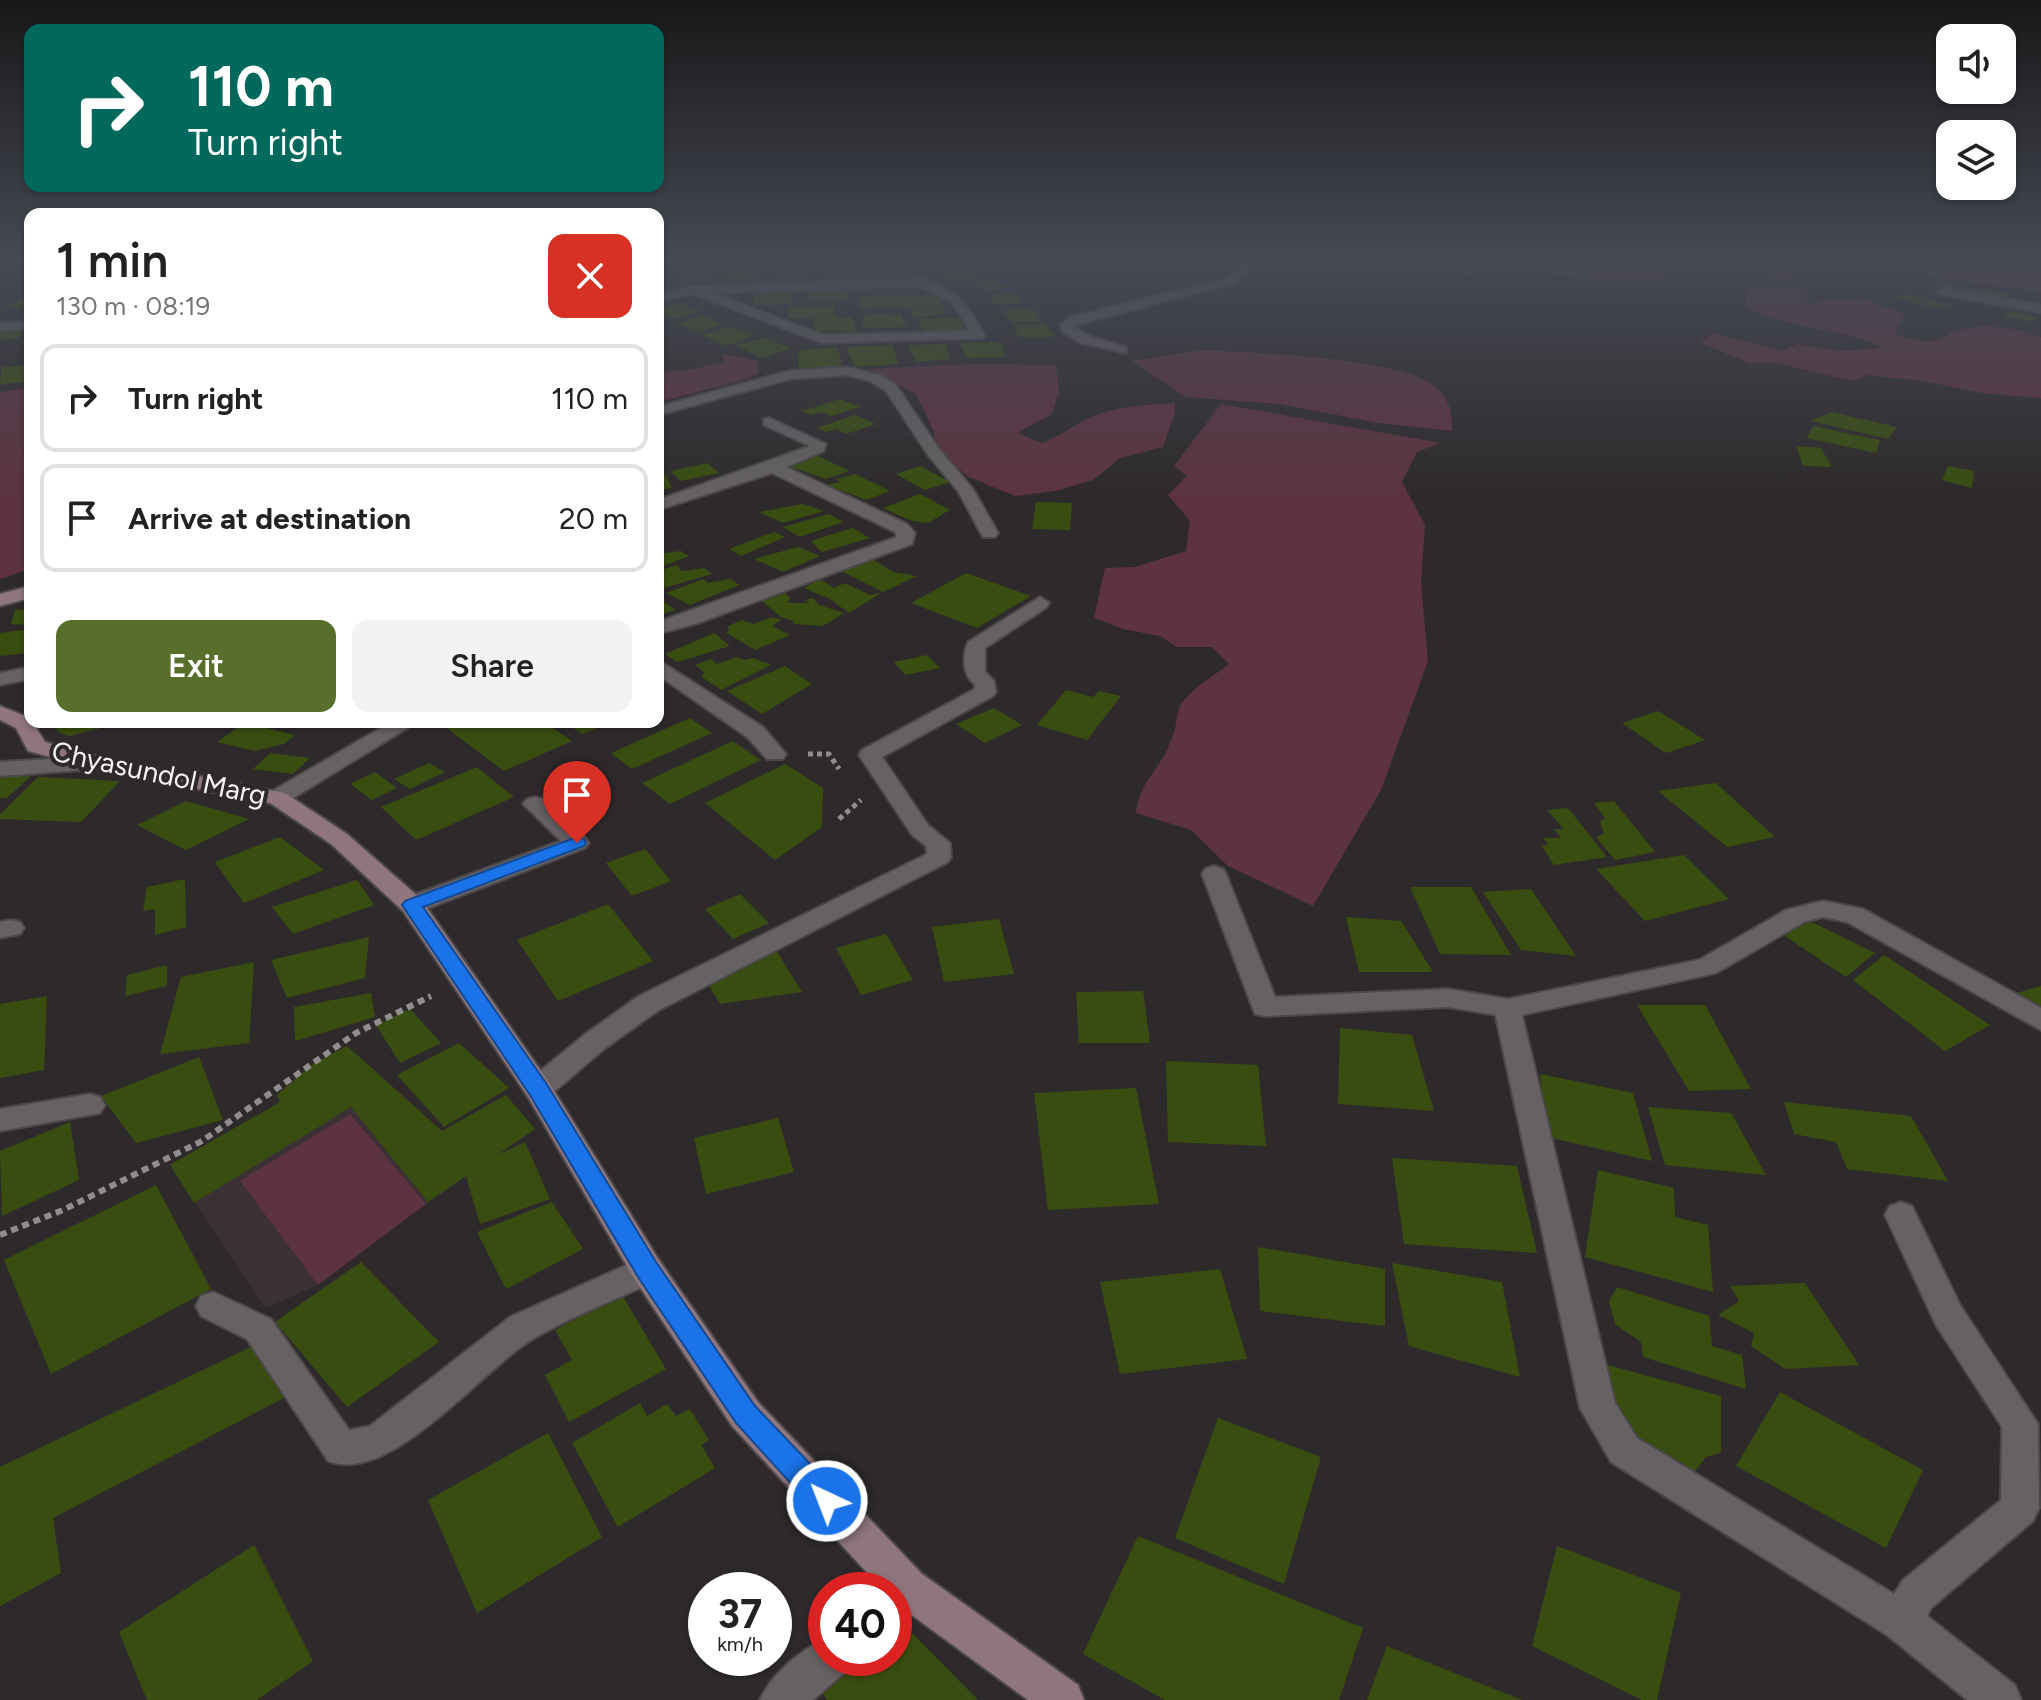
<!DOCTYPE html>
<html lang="en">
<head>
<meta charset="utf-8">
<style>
	body { margin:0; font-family:Figtree,sans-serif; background:#f2f2f2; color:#222; height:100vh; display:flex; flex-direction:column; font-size:30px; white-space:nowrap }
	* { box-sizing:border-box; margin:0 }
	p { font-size:26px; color:#767676 }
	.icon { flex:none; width:44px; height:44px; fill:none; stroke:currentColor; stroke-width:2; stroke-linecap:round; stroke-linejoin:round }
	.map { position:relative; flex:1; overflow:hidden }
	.details { position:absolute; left:24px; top:208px; width:640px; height:520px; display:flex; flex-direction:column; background:#fff; border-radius:16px; box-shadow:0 2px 6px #0004 }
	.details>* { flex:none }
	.top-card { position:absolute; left:24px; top:24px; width:640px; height:168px; border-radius:16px; box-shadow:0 2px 6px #0004; background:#00695c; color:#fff; overflow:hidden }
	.buttons { position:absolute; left:1936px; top:24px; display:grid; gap:16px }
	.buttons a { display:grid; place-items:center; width:80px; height:80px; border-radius:16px; background:#fff; box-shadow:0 2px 6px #0004; font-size:40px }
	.speed { position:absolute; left:688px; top:1572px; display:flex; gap:16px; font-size:40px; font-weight:700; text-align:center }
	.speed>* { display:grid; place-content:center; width:104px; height:104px; border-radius:50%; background:#fff; box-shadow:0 2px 6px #0004; line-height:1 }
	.speed small { font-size:20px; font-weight:400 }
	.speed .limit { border:12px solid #d22; background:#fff; color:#111 }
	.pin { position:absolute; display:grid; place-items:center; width:68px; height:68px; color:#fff; margin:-82px -34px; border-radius:50% 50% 50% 0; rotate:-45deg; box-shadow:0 0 8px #0007 }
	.pin .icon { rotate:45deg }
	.me { position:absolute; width:88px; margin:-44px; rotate:317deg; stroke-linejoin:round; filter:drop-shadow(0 0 6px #0008) }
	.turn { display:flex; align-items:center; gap:28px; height:168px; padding:0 32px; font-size:36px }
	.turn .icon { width:104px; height:104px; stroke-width:2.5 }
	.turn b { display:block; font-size:56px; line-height:68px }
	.round { display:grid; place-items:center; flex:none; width:84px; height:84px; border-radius:16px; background:#f2f2f2 }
	.overview { display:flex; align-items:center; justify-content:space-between; height:136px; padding:0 32px }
	h1 { font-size:48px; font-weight:600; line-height:60px }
	.cta { display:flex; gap:16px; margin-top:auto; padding:16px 32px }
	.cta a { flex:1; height:92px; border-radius:16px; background:#586e2b; color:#fff; font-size:32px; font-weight:600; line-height:92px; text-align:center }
	.cta a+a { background:#f2f2f2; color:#222 }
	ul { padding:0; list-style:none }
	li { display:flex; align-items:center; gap:24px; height:108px; margin:0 16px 12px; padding:0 16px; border:4px solid #e0e0e0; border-radius:16px }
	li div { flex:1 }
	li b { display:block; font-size:30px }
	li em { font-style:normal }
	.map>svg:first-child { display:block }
	.built { fill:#3b3134 }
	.green { fill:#5d3340 }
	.building { fill:#394d10 }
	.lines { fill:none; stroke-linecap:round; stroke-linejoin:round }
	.lane-casing { stroke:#4c4849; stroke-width:4 }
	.street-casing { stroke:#4c4849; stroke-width:4 }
	.secondary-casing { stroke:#4c4849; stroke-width:4 }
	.path-far1 { stroke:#918d8e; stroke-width:5; stroke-dasharray:5 4; stroke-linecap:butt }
	.path { stroke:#918d8e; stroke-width:6; stroke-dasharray:7 5; stroke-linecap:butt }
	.lane { fill:#666263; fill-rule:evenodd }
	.street { fill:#666263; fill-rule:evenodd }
	.secondary { fill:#8f767c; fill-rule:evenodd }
	.route { fill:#1a73e8; stroke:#114b97; stroke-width:2 }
	.labels { text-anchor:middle; stroke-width:8; stroke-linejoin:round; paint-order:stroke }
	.near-street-label { font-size:28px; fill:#f6f3f4; stroke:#2e2a2b }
</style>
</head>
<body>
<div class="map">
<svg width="2041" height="1700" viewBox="0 0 2041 1700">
	<rect width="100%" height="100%" fill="#2e2a2b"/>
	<path class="built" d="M347,1046L442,1131L506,1095L535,1129L426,1204L318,1285L266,1308L170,1165L280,1103L277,1095L313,1064Z"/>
	<path class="green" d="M1430,258H1641L1670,272L1660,279L1609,280L1508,270L1466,275L1429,261Z
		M1725,258H2041V291L1971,283L1866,264L1796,259L1787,265L1800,274L1783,280L1728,264Z
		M1802,288L1809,291L1806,298L1808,303L1860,298L1905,314L1894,333C1906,337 1918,342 1931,341C1940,341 1946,335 1954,332C1981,322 2016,327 2041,337V398L1982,393L1923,381L1868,375L1852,381L1776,363H1749L1701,343L1712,333L1784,351L1797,344L1841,351L1884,348C1841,327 1789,330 1746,307V289Z
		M1203,350C1251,353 1411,357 1440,391C1451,404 1452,415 1452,431L1378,423L1280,404L1186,397L1132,361Z
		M723,354L758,361L759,373L744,380L658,402V372L689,370L724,362Z
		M975,364L1056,365L1059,391L1052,414L1017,433L1042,443C1058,437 1071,427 1087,419C1113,406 1146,405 1175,403V413L1163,447L1120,458L1093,480L1055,491L1015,496L969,477L937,451L933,430L916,394L870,369Z
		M30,387V569L0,579V392Z
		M1221,404L1441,443L1417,452L1402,482L1425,525L1421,582L1428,661L1381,790L1313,906L1228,866L1191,830L1136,813C1140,779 1163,768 1173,735C1177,725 1176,713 1181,704C1193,687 1213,677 1229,664L1212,647H1177L1160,636L1123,629L1094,618L1105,568L1135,567L1186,551L1190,521L1168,495L1187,476L1174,466Z
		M350,1114L426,1204L318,1285L240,1181Z"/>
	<path class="building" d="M825,268H863L862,277L826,278Z
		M915,268V275L879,276L878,269Z
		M813,269L812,277L775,279V271Z
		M953,269L981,277L961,282L933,274Z
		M764,270L765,278L728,281L726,272Z
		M715,273L717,281L677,284L680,276Z
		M985,279L1012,286L989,291L966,283Z
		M1933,280L2009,294L2004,299L1927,284Z
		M845,288L849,301L810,303L808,290Z
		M792,291L793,304L753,306L754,293Z
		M938,294L947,314L913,318L910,308L861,309L859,296Z
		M990,294H1017L1024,304H993Z
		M1908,294L1930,300L1951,305L1941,309L1921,305L1930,300L1916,304L1894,297Z
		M26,295H30V309H3Z
		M679,303L701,312L675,319L658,313V308Z
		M834,306L835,318L852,317L857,331H815L813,318L789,319L786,307Z
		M1034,309L1042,322H1011L1003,310Z
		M2009,311L2038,317L2032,322L2003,316Z
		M900,313L907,327L863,328V315Z
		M703,315L723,324L699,332L675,324Z
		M959,317L964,330L924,332L918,319Z
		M1013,324H1045L1055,337H1019Z
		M730,327L756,336L726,346L701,335Z
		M25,328L19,338L0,340V331Z
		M766,338L791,348L762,358L735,345Z
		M1000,342L1006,357L967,358L960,343Z
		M946,344L950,359L915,362L908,345Z
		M892,345L899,364L855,367L846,347Z
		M838,347L842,366L799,369L798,350Z
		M30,365V382L0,384L2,367Z
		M840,399L860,407L831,416L822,412L812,415L802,411Z
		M1831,412L1897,427L1888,439L1811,421Z
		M855,415L876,424L846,434L837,429L826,432L816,428Z
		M1813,426L1880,440L1876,453L1807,438Z
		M1796,446L1821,448L1832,467L1803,466Z
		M816,455L850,471L826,479L788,466L802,462L798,459Z
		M708,463L719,473L681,481L670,471Z
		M920,466L950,482L925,490L896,474Z
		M1948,466L1974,471L1972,488L1942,480Z
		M855,474L890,491L866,500L827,485L840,482L836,479Z
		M666,476L672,488L658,490V477Z
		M920,494L950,510L928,523L912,521L883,508Z
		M1036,502L1072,503L1070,530L1032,529Z
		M803,504L824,511L783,523L759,512Z
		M829,514L843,522L800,537L783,527Z
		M852,528L870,538L821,552L811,541Z
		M774,532L785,537L741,556L729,549Z
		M798,547L820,556L783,572L754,559Z
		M681,551L689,556L658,568V554Z
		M874,560L893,572L917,576L883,592L839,570Z
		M677,565L681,571L704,568L712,574L660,589L658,571Z
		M966,573L1031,596L977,628L911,603Z
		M704,579L707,583L731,579L739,585L690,605L666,593Z
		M820,579L834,588L845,583L870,595L881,593L849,613L830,599L804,588Z
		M785,593L790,598L788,603H810L805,600L813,598L819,605L844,613L823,626L794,624L793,621L781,617L762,601Z
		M658,598L676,610L658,615Z
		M29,599L30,625L11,624L15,610L26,609Z
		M773,617L781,620L772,626L790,635L755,650L727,633L730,629L726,627L742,620L753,624Z
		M30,629L27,653L0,656V633Z
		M714,633L730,646L677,662L665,654Z
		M927,655L940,668L905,675L894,662Z
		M737,657L744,660L753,658L771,665L721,690L702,677L704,672L695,665L711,659L717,664Z
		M785,666L812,684L762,714L727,691Z
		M1066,690L1093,697L1099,691L1121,696L1087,740L1037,725Z
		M994,708L1022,725L985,743L956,724Z
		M1658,711L1705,740L1666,753L1622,723Z
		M690,718L712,733L632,769L611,753Z
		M71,722H100L101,728L69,736L58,732L55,726Z
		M445,722H544L572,741L504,771L441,724Z
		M565,722H610L582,734Z
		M244,723L295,735L284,744L254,751L217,742Z
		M733,741L761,760L670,804L642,783Z
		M270,753L310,758L293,774L253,769Z
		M429,763L445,772L410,789L394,779Z
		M785,764L823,788L822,827L775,860L705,803Z
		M477,767L514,797L416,840L381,807Z
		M35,772L7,798H0V773Z
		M375,772L397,788L372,800L350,784Z
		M38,777L120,781L81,822L0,819V814Z
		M1716,783L1775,837L1727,847L1658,791Z
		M186,801L249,819L186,850L137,825Z
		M1614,801L1655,852L1615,860L1596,837L1604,834L1600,821L1605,818L1594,803Z
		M1568,808L1607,857L1554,865L1542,846L1548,844L1543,838H1561L1554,829H1564L1547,810Z
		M280,837L324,870L244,903L215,862Z
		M645,849L671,881L632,896L606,863Z
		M1684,855L1729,899L1645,921L1596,869Z
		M185,879L186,927L155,935V909L143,911L147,887Z
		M357,880L374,905L293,934L272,907Z
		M1410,887H1471L1511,955L1440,954Z
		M1531,889L1576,956L1521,950L1483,892Z
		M740,894L769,923L733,939L705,909Z
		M608,904L653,961L558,1001L517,940Z
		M1346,917L1401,921L1433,972H1359Z
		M999,919L1014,974L944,982L932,927Z
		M1808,920L1875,953L1846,977L1785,936Z
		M886,934L913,980L861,995L836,948Z
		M369,937L365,978L287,998L271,960Z
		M774,947L802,992L720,1004L708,984Z
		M1884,955L1990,1025L1945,1051L1853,980Z
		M254,962L249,1043L160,1054L181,977Z
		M167,965V986L125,996L127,975Z
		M2041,986V1011L2013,994Z
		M1143,991L1150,1043H1079L1076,992Z
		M371,993L375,1017L295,1041L294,1007Z
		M47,996L44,1070L0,1078V1004Z
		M1637,1005H1705L1751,1089L1689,1091Z
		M410,1009L441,1043L400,1063L376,1025Z
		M1340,1028L1412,1035L1434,1111L1338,1104Z
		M459,1043L509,1088L444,1127L397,1075Z
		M347,1046L442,1131L506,1095L535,1129L497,1155L525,1142L550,1199L480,1224L466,1176L428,1202L351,1107L194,1203L170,1165L280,1102L277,1095L313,1064Z
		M199,1057L223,1120L136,1143L101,1096Z
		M1166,1061L1258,1065L1266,1146L1168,1142Z
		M1540,1074L1633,1093L1652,1161L1547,1137Z
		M1136,1088L1159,1204L1048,1210L1034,1093Z
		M1784,1102L1911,1116L1948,1181L1847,1169L1836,1142L1794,1134Z
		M1648,1107L1731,1113L1766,1175L1665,1165Z
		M778,1118L794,1172L706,1194L694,1138Z
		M70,1122L79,1180L2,1216L0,1151Z
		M1392,1158L1517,1166L1537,1253L1404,1244Z
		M1598,1170L1674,1188L1675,1217L1708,1225L1713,1292L1585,1257Z
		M156,1185L211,1289L51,1374L4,1260Z
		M552,1202L583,1249L506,1289L477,1232Z
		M1258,1247L1385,1269V1326L1260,1311Z
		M361,1262L439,1342L347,1407L275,1322Z
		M1392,1263L1502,1282L1520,1377L1409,1346Z
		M1220,1269L1247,1359L1120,1374L1100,1282Z
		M1805,1283L1859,1365L1785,1369L1751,1346L1754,1333L1718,1315L1739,1301L1730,1286Z
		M1617,1287L1709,1316L1712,1346L1742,1355L1746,1389L1643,1357L1641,1342L1615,1324L1609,1301Z
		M622,1295L666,1369L569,1422L545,1375L572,1360L555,1330Z
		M255,1345L284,1398L53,1518L61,1573L0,1606V1467Z
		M1604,1364L1721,1396V1453L1706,1457L1686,1482L1631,1439L1622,1410L1607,1407Z
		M1780,1392L1923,1470L1886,1548L1736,1466Z
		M640,1403L647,1416L667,1404L676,1416L690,1409L709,1440L701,1445L715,1468L618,1527L572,1443Z
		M1218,1418L1321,1457L1284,1584L1175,1538Z
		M548,1433L602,1537L477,1613L428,1500Z
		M1138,1536L1363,1628L1339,1700H1165L1083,1654Z
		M254,1545L313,1661L257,1700H147L119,1632Z
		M1557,1546L1681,1593L1657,1700H1642L1532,1646Z
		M894,1615L978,1700H828L811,1680L837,1658H894Z
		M1387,1646L1522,1700H1367Z"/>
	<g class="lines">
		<g class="lane-casing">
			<path id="lane" d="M1040,597L1049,603L1047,607L985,648V672L994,681L991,685C964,692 960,660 968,642Z
				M1214,866L1223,869L1226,874L1275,997L1448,989L1508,999L1518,1001L1522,1008L1518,1015L1508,1017L1448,1007L1265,1016L1255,1014L1202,874L1205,869Z"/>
		</g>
		<g class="street-casing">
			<path id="street" d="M1256,258H1269L1234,283L1073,326L1091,337L1126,347V353L1081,343L1062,331L1060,325L1070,317L1226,279Z
				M920,278C954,288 969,304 984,335L983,338L822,343L694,294L658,301V293L695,286ZM919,286L952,302L970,331L824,335L713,293Z
				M1942,287L2041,305V313L1938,294L1936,291Z
				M30,321V329L0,331V323Z
				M847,367L880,375L896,385L939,449L973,489L998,533L995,537H983L958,491L928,455L886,391L870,381L847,375L790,379L658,415V407L789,371Z
				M769,418L826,444L824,451L786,467L907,524L915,533L912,544L698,623L658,634V622L897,537L895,532L772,473L658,510V500L810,446L764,425V419Z
				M658,660L763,727L786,754L783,759H767L747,737L658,675Z
				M30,667V679L0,685V673Z
				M984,675L994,681L996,692L993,696L882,757L928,825L950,843L951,857L948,862L659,1010L604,1049L548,1097L538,1100L528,1097L523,1089L528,1081L584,1035L639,996L927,854L926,846L912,835L859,755L862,750L975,689L974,681Z
				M391,722H417L285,803H269L266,798L269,793Z
				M99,756L110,763L107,768L0,776V762Z
				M535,797L543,799L585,838L589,843L585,848L421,911H403L399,905L403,899L561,841L523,804L527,799Z
				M1823,901L1863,909L2041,1008V1030L1847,922L1823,917L1804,922L1716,973L1522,1015L1615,1403L1637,1438L1894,1594L1903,1580L2001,1500L2002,1427L1936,1325L1885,1215L1890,1206L1901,1202L1912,1206L1960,1305L2038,1424L2039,1508L2033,1521L1931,1608L1927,1616L2015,1685L2021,1700H1967L1887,1635L1611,1462L1580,1408L1494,1008L1498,1001L1508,999L1699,960L1786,910Z
				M11,920L20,922L24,928L20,934L0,938V922Z
				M90,1094L100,1097L105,1105L100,1113L0,1131V1109Z
				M647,1256L659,1260L664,1270L659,1280C618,1298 575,1315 536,1337C483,1367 392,1486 328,1461L247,1339L201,1316L196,1306L201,1296L213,1292L271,1319L349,1430L370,1426L510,1317Z
				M826,1639V1658H850L844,1673L813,1700H760C770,1676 801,1649 826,1639Z"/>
		</g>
		<g class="secondary-casing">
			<path id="secondary" d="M30,586V598L0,606V594Z
				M0,706L30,718L45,742L101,757L285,793L347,834L421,899L548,1081L659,1260L758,1402L922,1574L1078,1685L1084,1700H1028L894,1602V1590H883L732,1426L635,1280L528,1097L403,911L331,844L270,803L99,770L28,751L16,728L0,720Z"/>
		</g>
		<path class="path-far1" d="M808,754H829L839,769
			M839,819L861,800"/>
		<path class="path" d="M0,1235L63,1210L202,1141L356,1033L431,996"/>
		<use href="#lane" class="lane"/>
		<use href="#street" class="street"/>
		<use href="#secondary" class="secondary"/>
	</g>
	<linearGradient id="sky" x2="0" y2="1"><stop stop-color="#191718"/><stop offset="0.52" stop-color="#464a55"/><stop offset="1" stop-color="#464a55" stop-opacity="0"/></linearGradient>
	<rect width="2041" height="496" fill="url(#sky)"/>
	<path class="route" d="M577,837L584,839L586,843L584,846L423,907L546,1083L656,1262L755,1406L837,1492L841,1501L837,1511L827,1515L816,1511L736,1423L638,1277L530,1095L402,905L405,901Z"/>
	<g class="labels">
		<g class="near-street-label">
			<text transform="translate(159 773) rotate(12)" y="10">Chyasundol Marg</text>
		</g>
	</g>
</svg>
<div class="buttons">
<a><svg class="icon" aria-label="sound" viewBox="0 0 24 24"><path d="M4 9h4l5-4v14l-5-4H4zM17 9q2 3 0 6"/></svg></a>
<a><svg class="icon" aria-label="layers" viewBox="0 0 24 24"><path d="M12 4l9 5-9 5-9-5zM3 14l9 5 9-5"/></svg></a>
</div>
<div class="speed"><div>37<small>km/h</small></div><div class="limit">40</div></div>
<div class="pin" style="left:577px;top:843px;background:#d93025"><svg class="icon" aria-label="arrive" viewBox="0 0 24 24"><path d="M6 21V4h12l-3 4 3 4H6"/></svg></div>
<svg class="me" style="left:827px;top:1501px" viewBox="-20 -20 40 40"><circle r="17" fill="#1a73e8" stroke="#fff" stroke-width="3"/><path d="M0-11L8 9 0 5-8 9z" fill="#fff"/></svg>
<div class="top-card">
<div class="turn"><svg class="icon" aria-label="right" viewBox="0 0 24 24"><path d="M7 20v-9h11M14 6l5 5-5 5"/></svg><div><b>110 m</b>Turn right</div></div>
</div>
<section class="details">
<div class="overview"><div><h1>1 min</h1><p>130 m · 08:19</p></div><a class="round" style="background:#d93025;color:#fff"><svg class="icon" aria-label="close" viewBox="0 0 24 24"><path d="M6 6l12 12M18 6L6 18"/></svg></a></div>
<ul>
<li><svg class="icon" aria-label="right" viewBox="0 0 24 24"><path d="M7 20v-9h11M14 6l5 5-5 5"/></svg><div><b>Turn right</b></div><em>110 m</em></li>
<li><svg class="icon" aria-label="arrive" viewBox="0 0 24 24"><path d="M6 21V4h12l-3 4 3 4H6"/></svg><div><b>Arrive at destination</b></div><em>20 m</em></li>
</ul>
<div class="cta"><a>Exit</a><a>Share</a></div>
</section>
</div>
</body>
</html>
